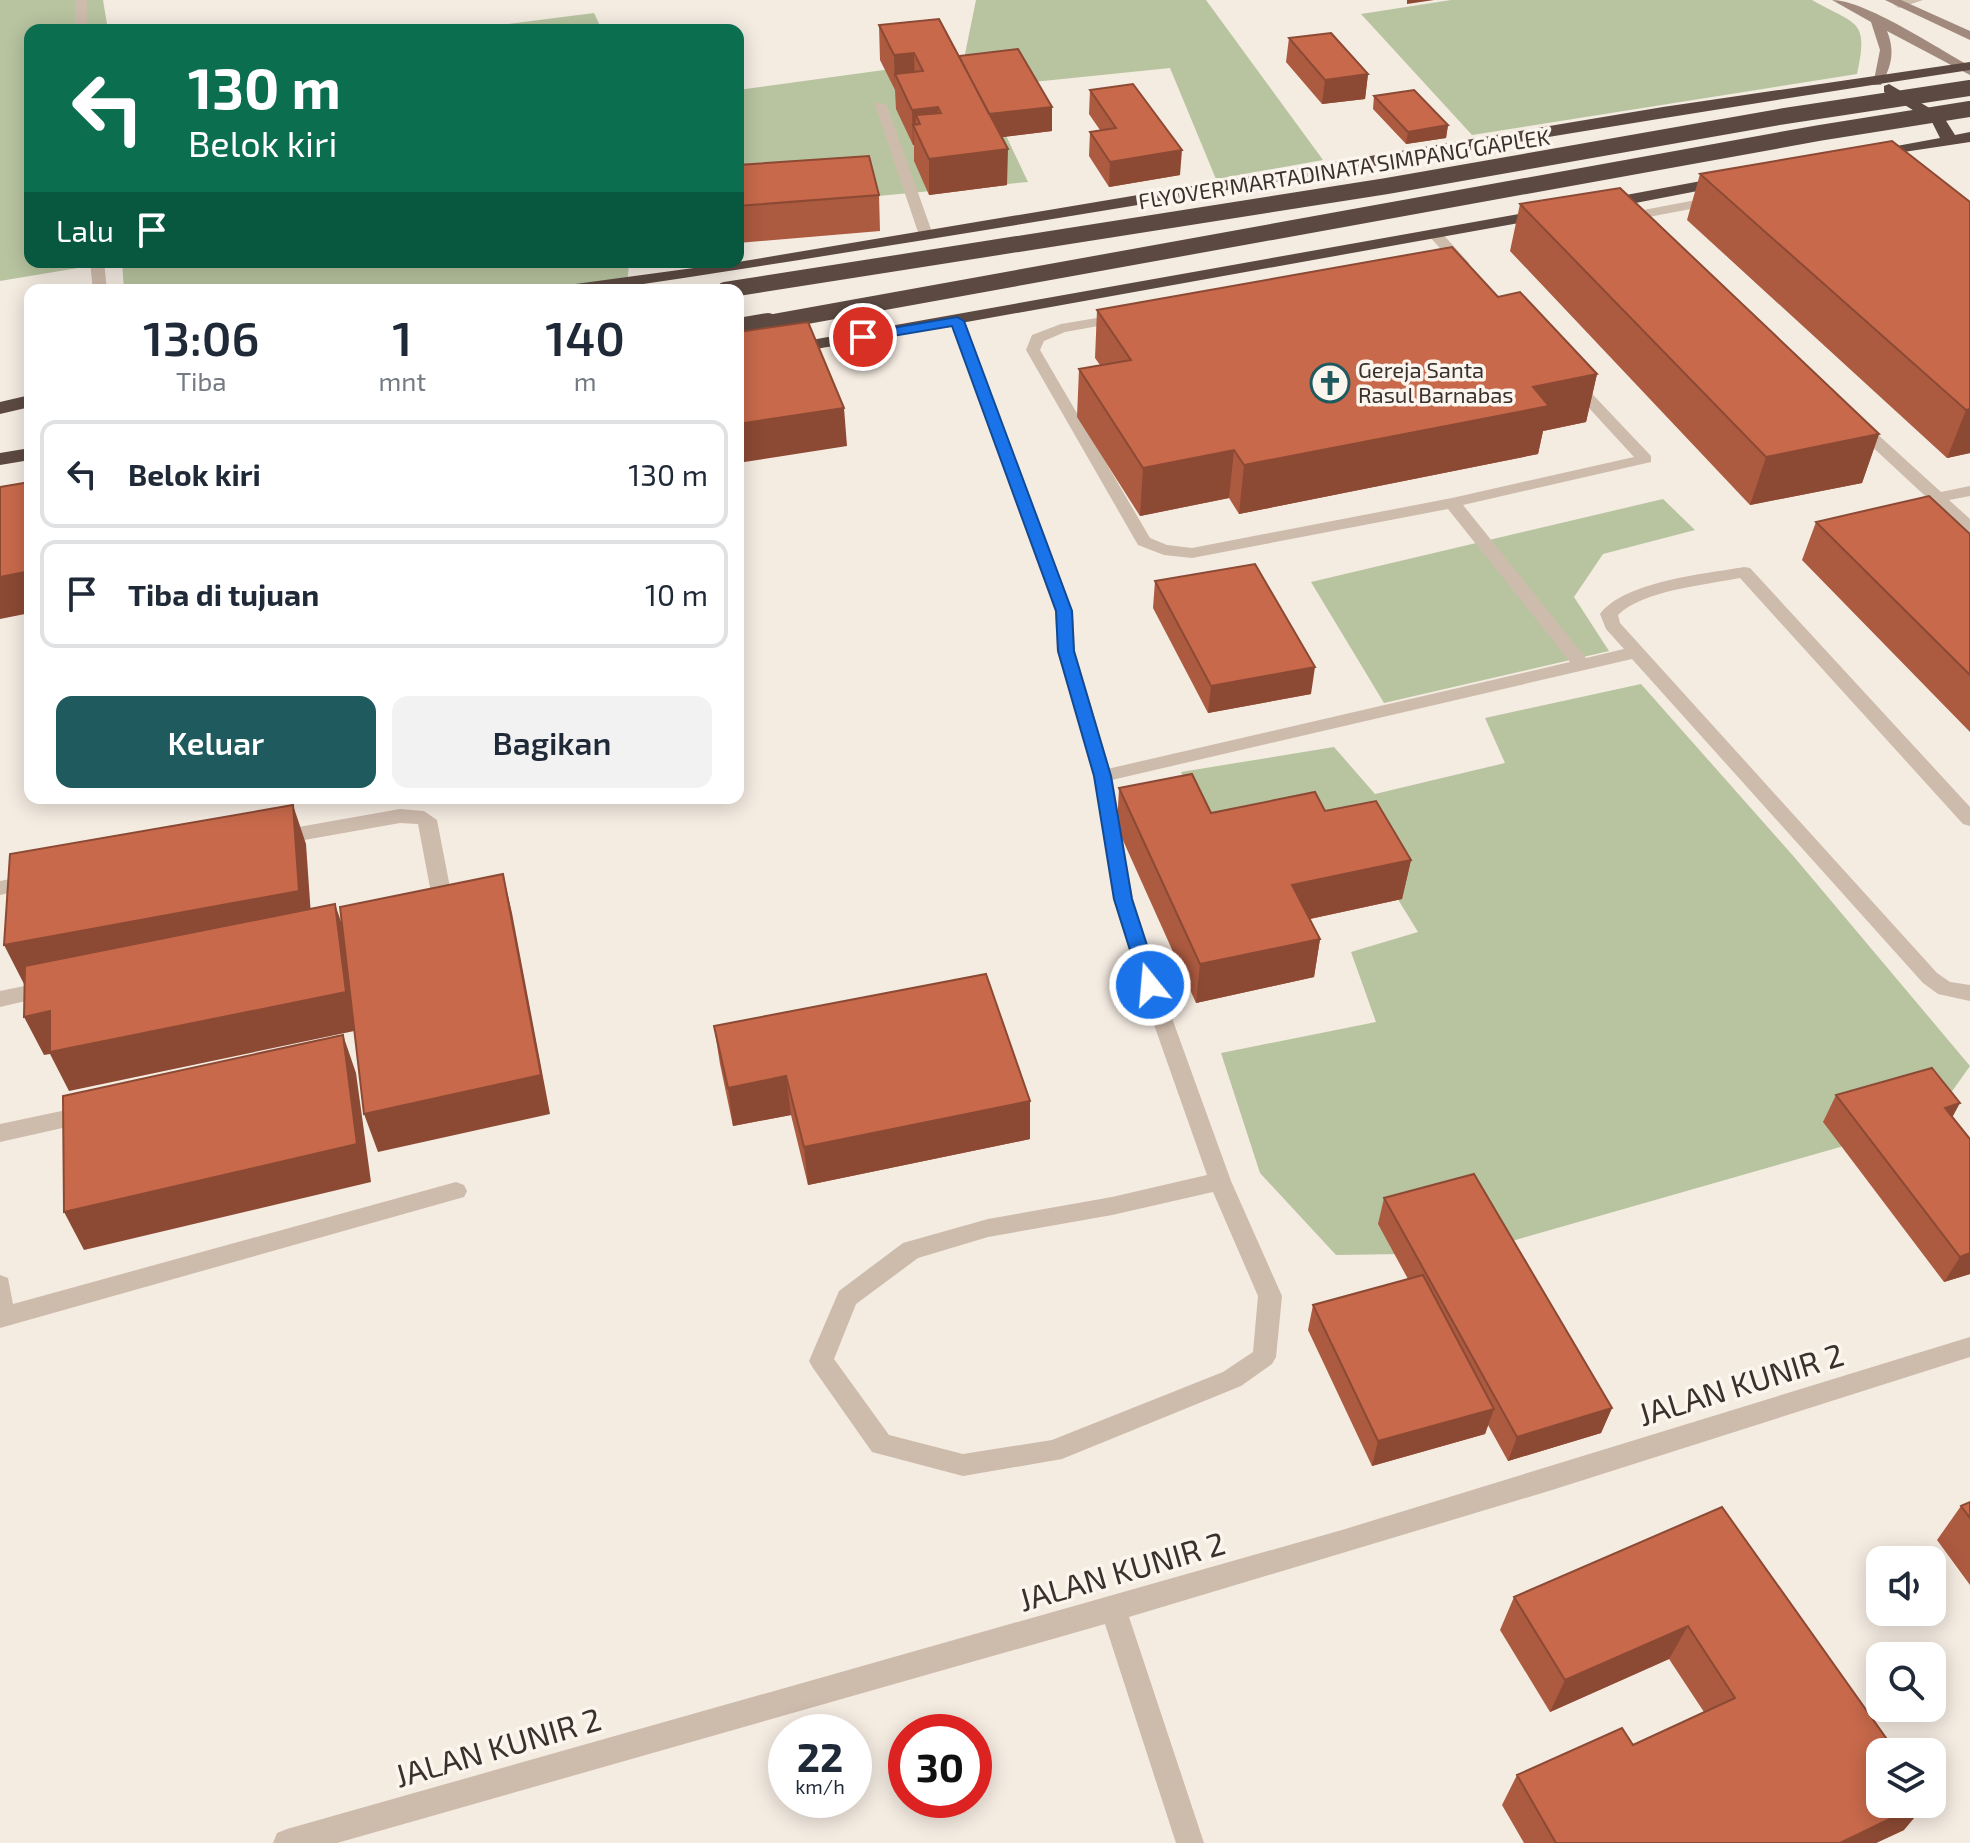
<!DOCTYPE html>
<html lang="id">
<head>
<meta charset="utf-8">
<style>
	body { margin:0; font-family:"Exo 2",sans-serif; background:#f2f2f3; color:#1f2937; height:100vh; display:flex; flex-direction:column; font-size:30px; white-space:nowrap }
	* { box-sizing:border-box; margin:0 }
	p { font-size:26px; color:#747a83 }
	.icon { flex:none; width:44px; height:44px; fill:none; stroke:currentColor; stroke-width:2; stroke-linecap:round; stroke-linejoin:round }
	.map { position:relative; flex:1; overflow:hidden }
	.sheet { position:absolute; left:24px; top:284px; width:720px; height:520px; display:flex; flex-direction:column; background:#fff; border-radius:16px; box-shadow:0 4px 20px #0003 }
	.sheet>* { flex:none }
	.top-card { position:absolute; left:24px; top:24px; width:720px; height:244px; border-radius:16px; box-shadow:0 4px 20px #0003; background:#0b6e4f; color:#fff; overflow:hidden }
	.controls { position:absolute; left:1866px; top:1546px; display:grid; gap:16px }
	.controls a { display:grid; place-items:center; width:80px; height:80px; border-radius:16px; background:#fff; box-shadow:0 4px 20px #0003; font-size:40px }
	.speed { position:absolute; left:768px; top:1714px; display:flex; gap:16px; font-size:40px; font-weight:700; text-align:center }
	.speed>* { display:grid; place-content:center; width:104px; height:104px; border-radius:50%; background:#fff; box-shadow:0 4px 20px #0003; line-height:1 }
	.speed small { font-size:20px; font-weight:400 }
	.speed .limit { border:12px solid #d22; background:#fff; color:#111 }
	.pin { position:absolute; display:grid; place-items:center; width:68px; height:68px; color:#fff; margin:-34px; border:4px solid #fff; border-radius:50%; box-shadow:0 2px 8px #0007 }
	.me { position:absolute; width:88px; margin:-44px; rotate:343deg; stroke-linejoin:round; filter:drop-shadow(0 0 6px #0008) }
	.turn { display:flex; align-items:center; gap:28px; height:168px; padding:0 32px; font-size:36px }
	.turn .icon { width:104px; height:104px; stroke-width:2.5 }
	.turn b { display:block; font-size:56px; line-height:68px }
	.then { display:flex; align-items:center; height:76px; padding:0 32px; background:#0003; gap:16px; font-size:30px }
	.eta { display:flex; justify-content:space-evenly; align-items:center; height:136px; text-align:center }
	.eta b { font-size:48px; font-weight:600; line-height:56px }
	.cta { display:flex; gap:16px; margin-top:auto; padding:16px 32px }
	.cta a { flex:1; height:92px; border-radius:16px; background:#1f5a5e; color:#fff; font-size:32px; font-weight:600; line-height:92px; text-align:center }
	.cta a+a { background:#f2f2f3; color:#1f2937 }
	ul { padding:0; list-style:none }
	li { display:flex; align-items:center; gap:24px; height:108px; margin:0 16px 12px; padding:0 16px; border:4px solid #e0e1e3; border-radius:16px }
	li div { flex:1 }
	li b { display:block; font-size:30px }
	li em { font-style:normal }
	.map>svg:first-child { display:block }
	.green { fill:#b8c4a0 }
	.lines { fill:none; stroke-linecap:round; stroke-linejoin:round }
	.lane { fill:#cdbbac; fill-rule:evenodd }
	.street { fill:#cdbbac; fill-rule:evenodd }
	.secondary { fill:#a18a7d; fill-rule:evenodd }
	.highway { fill:#5c4a42; fill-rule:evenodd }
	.highway-bridge-far1 { stroke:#5c4a42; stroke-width:16 }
	.highway-bridge { stroke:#5c4a42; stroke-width:20 }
	.wall { fill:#ac5a40 }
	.shaded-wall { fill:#8c4a34 }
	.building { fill:#c8694b; stroke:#8c4a34; stroke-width:2 }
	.route { fill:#1a73e8; stroke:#114b97; stroke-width:2 }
	.labels { text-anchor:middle; stroke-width:7; stroke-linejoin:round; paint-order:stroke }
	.far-street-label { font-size:22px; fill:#3b302b; stroke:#fbf5ee }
	.far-poi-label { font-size:22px; fill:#3b302b; stroke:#fbf5ee; text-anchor:start }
	.near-street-label { font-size:32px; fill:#3b302b; stroke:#fbf5ee }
</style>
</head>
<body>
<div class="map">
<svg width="1970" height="1843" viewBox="0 0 1970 1843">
	<rect width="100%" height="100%" fill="#f4ebe1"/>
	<path class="green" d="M0,0H103L108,30H30V262H114L0,281Z
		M976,0H1206L1323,160L1216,179L1170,68L983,87L1028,182L738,209V90L964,59Z
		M1451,0H1812C1857,26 1869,18 1857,74L1472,135L1361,14Z
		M594,13L602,30H460Z
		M122,262H629L627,290H124Z
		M1663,499L1695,530L1603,554L1574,597L1609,651L1384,703L1311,582Z
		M1641,684L1795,858L1970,1066L1931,1121L1470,1253L1336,1255L1260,1173L1221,1053L1376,1022L1351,952L1418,932L1359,836L1210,832L1181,772L1334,747L1375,794L1505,763L1485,718Z"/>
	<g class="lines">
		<path class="lane" d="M1923,0L1899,8L1893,4L1901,0Z
			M876,102L887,105L933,235L931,238L919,235L875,105Z
			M1717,196L1722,197V203L1633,220L1626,216L1633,212Z
			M1434,229L1439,230L1469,263V269H1459L1429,236V230Z
			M1121,314L1126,315V321L1065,332L1044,341L1040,350L1150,538L1167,545L1192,548L1452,498L1634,457L1566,383L1569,380H1579L1651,456V462L1463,505L1586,658L1624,649L1606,629L1600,614C1625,581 1705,574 1744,567L1750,568L1970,807V826L1963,824L1740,578C1706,585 1643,590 1618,615L1620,623L1937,973L1950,982L1970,985V1001L1938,994L1923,983L1632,659L1103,782L1096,781L1094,776L1103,770L1570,662L1448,509L1192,558L1164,555L1138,545L1026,350L1032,335L1061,324Z
			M1858,420L1864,422L1941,492L1970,486V496L1949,500L1970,519V533L1964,532L1852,428V422Z
			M400,809L424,811L437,820L452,898L443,914H429L426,909L432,898L418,824L400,823L276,845L266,838L276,831Z
			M35,874L42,876L45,881L42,886L0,895V881Z
			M49,981L56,984L59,989L56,994L0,1007V991Z
			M90,1105L98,1108L101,1114L98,1120L0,1142V1124Z
			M456,1182L464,1185L467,1191L464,1197L0,1328V1275L8,1278L13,1304Z"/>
		<path class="street" d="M75,0H87V30H75Z
			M90,262H104L107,290H93Z
			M957,317L964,321L1073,611L1075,651L1112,776L1133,899L1160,985L1231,1181L1282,1296L1276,1357L1272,1364L1241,1386L1062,1459L963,1476L872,1452L813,1368L809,1361L839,1291L903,1243L988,1219L1112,1197L1207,1175L1140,985L1113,899L1094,776L1057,651L1055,611L950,321ZM1213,1192L1258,1296L1253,1352L1223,1372L1052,1440L963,1454L889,1435L834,1359L856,1304L918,1258L988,1237L1112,1215Z
			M1970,1337V1357L1552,1490L1129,1617L1204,1843H1176L1105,1624L337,1843H273L277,1833L287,1829L1342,1530Z"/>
		<path class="secondary" d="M1832,0C1865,0 1937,48 1970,66V75L1887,31C1895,51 1892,66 1881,85H1873L1880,50L1871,22Z
			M1885,0H1901L1970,31V40Z"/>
		<path class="highway" d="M1970,62V70C1514,139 1059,222 603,290H559L568,285L738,262L1663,107Z
			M1889,84L1943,116L1955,135L1970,132V142L1864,158V152L1940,138L1932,122L1884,92V86Z
			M1728,176L1736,181L1734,184L1599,210L1591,205L1599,200Z
			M1547,209L1555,214L1553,217L738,363V353Z
			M30,395V407L0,414V402Z
			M30,448V460L0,465V453Z"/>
		<path class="highway-bridge-far1" d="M725,290L1387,186L1785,116L1970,88
			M757,325L1819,133L1970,109"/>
		<path class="highway-bridge" d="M738,328L768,323"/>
	</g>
	<path class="wall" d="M879,25L959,56L1052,107V131L1001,137L1007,185L929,195L914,161V145H913L896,109L895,90L880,60Z
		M1289,38L1368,74L1365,99L1322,104L1286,62Z
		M1090,90L1180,175L1109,187L1089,156L1090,132L1100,130L1089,114Z
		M1374,96L1448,125L1446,138L1406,144L1373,109Z
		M738,165L879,195L880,231L738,243Z
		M1700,174L1970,202V453L1947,458L1687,220Z
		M1520,204L1879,434L1862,483L1750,505L1510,251Z
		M1498,297L1597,374L1586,422L1543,431L1538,454L1239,514L1229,498L1140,516L1077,417L1079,369L1100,365L1095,358L1097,310Z
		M1816,522L1970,534V732L1802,560Z
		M1155,581L1311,694L1208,713L1153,608Z
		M1119,788L1211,813L1325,811L1411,860L1402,899L1310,919L1320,939L1314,977L1196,1003L1117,827Z
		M714,1026L1030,1101V1139L808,1185L791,1115L733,1126L720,1064Z
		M1836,1095L1952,1117L1970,1274L1944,1282L1823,1122Z
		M1384,1198L1612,1408L1601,1433L1508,1461L1488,1425L1485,1434L1372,1466L1308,1330L1313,1305L1408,1279L1378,1224Z
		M1961,1506L1970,1518V1585L1937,1540Z
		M1722,1507L1904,1830L1876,1843H1524L1502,1805L1517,1775L1633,1745L1704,1712L1669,1659L1550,1712L1500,1630L1514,1597Z"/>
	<path class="shaded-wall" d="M1407,0H1434L1407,4Z
		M914,53L915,88L895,74V90L894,55Z
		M1368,74L1365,99L1322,104L1325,80Z
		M938,107L939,142L920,124L916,115V131L913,125L914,145H913L912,110Z
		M1052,107V131L988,139V115Z
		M1448,125L1446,138L1406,144L1408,132Z
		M1008,149L1007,185L929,195V159Z
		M1182,150L1180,175L1109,187L1110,162Z
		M1597,374L1586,422L1543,431L1538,454L1239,514L1244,465L1533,387Z
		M844,408L847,446L738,463V424Z
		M1970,409V453L1947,458L1966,410Z
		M1879,434L1862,483L1750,505L1766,457Z
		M1234,450L1229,498L1140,516L1143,468Z
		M30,571V613L0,619V577Z
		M1315,667L1311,694L1208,713L1211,686Z
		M293,805L306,844L312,930L24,984L4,945Z
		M1411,860L1402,899L1286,924L1292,885Z
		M503,874L512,913L550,1114L378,1152L364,1114Z
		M335,904L348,942L359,1030L69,1091L50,1054L44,1055L24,1017Z
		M1320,939L1314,977L1196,1003L1200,964Z
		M343,1035L356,1073L371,1182L84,1250L64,1212Z
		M786,1076L791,1115L733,1126L728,1088Z
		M1030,1101V1139L808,1185L804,1147Z
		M1960,1103L1946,1129L1945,1108Z
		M1970,1253V1274L1944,1282L1960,1257Z
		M1612,1408L1601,1433L1508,1461L1517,1437Z
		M1494,1409L1485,1434L1372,1466L1378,1441Z
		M1688,1626L1669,1659L1550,1712L1565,1680Z
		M1921,1804H1926L1904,1830L1876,1843H1840Z"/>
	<path class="building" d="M939,19L1008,149L929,159L913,125L920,124L916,115L941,113L938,107L912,110L895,74L923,71L914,53L894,55L879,25Z
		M1331,33L1368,74L1325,80L1289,38Z
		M1018,49L1052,107L989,114L959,56Z
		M1133,84L1182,150L1110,162L1090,132L1116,128L1090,90Z
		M1414,90L1448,125L1408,132L1374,96Z
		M1892,141L1970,202V409L1966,410L1700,174Z
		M869,156L879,195L738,206V165Z
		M1620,188L1879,434L1766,457L1520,204Z
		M1452,247L1498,297L1520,292L1597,374L1533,387L1549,406L1244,465L1234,450L1143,468L1079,369L1131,360L1097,310Z
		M808,322L844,408L738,424V332Z
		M30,482V571L0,577V487Z
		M1929,496L1970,534V675L1816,522Z
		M1255,564L1315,667L1211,686L1155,581Z
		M1192,774L1211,813L1315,792L1325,811L1376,801L1411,860L1292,885L1320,939L1200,964L1119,788Z
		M293,805L299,891L4,945L10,854Z
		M503,874L541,1075L364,1114L340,907Z
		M335,904L346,992L50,1052V1011L24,1017L25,966Z
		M986,974L1030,1101L804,1147L786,1076L728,1088L714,1026Z
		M343,1035L357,1144L64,1212L63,1096Z
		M1932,1068L1960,1103L1945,1108L1970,1139V1253L1960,1257L1836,1095Z
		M1474,1174L1612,1408L1517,1437L1384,1198Z
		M1423,1275L1494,1409L1378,1441L1313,1305Z
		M1970,1502V1518L1961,1506Z
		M1722,1507L1896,1752H1880V1804H1921L1840,1843H1556L1517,1775L1622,1728L1633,1745L1735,1698L1688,1626L1565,1680L1514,1597Z"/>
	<path class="route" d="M957,317L964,321L1072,611L1074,651L1111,776L1132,899L1160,985L1150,992L1141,985L1114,899L1094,776L1058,651L1056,611L952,326L863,341L857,337L863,333Z"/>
	<defs>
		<g id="church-ring" transform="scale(2)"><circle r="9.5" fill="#fbf5ee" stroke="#1f5a5e" stroke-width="1.5"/><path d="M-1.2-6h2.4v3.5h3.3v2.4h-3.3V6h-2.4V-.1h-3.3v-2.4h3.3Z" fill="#1f5a5e"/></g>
	</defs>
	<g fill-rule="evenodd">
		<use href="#church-ring" x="1330" y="383"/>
	</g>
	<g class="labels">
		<g class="far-street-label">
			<text transform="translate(1344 169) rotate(-9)" y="8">FLYOVER MARTADINATA SIMPANG GAPLEK</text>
		</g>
		<g class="far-poi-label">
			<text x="1358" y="378">Gereja Santa<tspan x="1358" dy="25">Rasul Barnabas</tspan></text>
		</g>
		<g class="near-street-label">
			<text transform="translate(1741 1385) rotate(-17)" y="11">JALAN KUNIR 2</text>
			<text transform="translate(1122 1572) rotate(-16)" y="11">JALAN KUNIR 2</text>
			<text transform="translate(498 1748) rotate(-16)" y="11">JALAN KUNIR 2</text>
		</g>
	</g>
</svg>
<div class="controls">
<a><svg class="icon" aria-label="sound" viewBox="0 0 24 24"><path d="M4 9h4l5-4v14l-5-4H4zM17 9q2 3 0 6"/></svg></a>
<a><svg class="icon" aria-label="search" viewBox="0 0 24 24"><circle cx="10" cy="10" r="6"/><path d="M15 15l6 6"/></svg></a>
<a><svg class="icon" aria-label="layers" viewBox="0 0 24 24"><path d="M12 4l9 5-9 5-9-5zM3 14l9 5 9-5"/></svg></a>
</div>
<div class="speed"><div>22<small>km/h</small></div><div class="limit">30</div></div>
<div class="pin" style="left:863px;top:337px;background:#d93025"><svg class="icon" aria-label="arrive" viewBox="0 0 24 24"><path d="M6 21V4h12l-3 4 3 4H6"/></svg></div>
<svg class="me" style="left:1150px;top:985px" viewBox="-20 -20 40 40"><circle r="17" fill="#1a73e8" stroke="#fff" stroke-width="3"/><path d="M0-11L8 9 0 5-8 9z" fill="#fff"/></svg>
<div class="top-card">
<div class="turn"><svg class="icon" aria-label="left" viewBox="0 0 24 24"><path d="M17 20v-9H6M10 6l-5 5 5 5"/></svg><div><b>130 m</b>Belok kiri</div></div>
<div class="then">Lalu<svg class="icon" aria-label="arrive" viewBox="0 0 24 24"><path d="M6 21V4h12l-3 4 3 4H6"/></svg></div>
</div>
<section class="sheet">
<div class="eta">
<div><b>13:06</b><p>Tiba</p></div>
<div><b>1</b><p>mnt</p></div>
<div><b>140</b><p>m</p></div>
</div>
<ul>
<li><svg class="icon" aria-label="left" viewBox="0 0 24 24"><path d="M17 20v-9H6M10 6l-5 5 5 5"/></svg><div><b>Belok kiri</b></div><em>130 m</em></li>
<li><svg class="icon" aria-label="arrive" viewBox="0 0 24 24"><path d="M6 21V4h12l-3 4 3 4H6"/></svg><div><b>Tiba di tujuan</b></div><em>10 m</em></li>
</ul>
<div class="cta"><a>Keluar</a><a>Bagikan</a></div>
</section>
</div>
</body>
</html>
